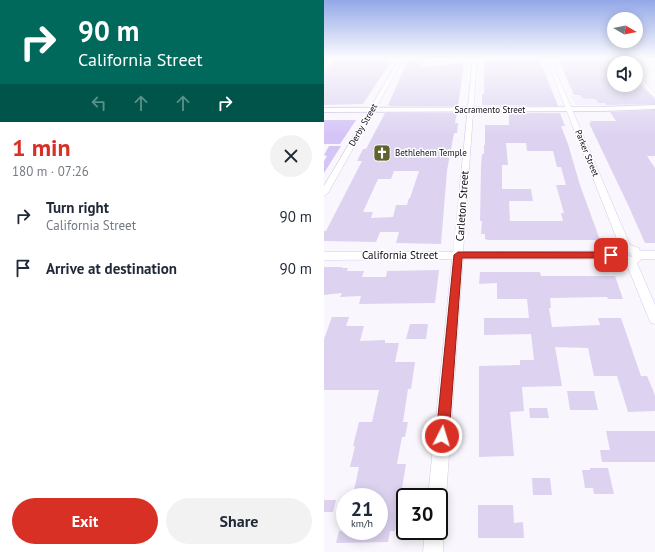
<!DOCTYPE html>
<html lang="en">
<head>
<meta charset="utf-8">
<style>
	body { margin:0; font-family:"PT Sans",sans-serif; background:#f2f2f3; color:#1f2937; height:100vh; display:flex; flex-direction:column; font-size:15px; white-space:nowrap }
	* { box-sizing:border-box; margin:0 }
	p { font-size:13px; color:#747a83 }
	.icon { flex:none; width:22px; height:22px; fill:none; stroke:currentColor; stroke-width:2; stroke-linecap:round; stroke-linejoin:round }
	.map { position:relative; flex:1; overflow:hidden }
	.drawer { display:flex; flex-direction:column; background:#fff; width:324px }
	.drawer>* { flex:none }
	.guide { background:#00695c; color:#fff; overflow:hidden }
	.needle { width:26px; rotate:99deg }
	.tools { position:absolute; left:283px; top:12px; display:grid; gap:8px }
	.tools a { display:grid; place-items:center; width:36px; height:36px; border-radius:50%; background:#fff; box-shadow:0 2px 10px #0003; font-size:20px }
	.speed { position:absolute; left:12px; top:488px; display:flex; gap:8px; font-size:20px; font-weight:700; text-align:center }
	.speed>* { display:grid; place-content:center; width:52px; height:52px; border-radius:50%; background:#fff; box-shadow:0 2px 10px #0003; line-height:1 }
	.speed small { font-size:10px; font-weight:400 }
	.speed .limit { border:2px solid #111; border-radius:6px; background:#fff; color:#111 }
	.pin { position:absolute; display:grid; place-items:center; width:34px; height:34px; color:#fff; margin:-17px; border-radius:8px; box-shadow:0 2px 6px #0006 }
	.me { position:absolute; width:44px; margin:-22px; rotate:5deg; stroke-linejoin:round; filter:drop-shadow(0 0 3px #0008) }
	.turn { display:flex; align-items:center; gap:14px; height:84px; padding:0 12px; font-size:18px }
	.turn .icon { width:52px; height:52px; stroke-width:2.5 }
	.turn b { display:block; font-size:28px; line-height:34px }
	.lanes { display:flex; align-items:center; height:38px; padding:0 12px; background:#0003; justify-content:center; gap:20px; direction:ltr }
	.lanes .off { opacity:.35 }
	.round { display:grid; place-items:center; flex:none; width:42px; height:42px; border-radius:21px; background:#f2f2f3 }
	.overview { display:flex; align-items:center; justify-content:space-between; height:68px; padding:0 12px }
	h1 { font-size:24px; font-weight:800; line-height:30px; color:#d93025 }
	.cta { display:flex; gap:8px; margin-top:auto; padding:8px 12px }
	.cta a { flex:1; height:46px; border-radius:24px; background:#d93025; color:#fff; font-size:16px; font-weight:800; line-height:46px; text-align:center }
	.cta a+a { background:#f2f2f3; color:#1f2937 }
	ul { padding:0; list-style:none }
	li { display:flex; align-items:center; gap:12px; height:52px; padding:0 12px }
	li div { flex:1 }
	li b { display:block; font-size:15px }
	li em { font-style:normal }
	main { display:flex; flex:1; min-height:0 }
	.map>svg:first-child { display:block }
	.built { fill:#f3eefe }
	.green { fill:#d5c4f6 }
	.building { fill:#ddd3f1; fill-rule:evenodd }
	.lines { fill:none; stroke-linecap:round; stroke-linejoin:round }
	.minor-casing { stroke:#d3c9e7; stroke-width:1 }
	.tertiary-casing { stroke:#d3c9e7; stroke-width:2 }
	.minor { fill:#fff; fill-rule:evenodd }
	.tertiary { fill:#fff; fill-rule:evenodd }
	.route { fill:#d93025; stroke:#8d1f18 }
	.labels { text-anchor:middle; stroke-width:3; stroke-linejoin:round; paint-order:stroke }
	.far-street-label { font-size:9px; fill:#0f0b15; stroke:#fff }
	.far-poi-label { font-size:9px; fill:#0f0b15; stroke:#fff; text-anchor:start }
	.street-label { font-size:11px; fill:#0f0b15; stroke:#fff }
</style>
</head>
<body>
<main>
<section class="drawer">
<div class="guide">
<div class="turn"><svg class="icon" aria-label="right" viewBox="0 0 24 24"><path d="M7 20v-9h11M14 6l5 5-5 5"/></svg><div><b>90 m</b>California Street</div></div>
<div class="lanes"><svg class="icon off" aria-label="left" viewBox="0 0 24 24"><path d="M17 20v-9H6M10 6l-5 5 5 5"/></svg><svg class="icon off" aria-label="ahead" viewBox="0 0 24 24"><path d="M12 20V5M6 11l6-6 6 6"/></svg><svg class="icon off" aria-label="ahead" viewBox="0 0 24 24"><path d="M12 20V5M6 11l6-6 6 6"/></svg><svg class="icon" aria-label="right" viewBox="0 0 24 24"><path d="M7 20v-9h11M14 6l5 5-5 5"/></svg></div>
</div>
<div class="overview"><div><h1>1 min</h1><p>180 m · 07:26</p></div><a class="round"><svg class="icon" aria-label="close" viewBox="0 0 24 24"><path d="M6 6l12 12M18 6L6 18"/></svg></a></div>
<ul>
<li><svg class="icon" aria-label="right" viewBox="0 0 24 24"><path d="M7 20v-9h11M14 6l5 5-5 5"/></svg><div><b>Turn right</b><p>California Street</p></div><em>90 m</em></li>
<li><svg class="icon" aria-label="arrive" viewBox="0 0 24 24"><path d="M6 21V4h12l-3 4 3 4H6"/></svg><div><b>Arrive at destination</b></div><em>90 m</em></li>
</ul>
<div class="cta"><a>Exit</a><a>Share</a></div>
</section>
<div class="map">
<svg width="331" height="552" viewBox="0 0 331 552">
	<rect width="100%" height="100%" fill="#f9f7fd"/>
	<path class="built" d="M247,96H275L281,105H252Z"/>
	<path class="green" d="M0,120H32L16,144H0Z
		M5,146H17L0,173V161L3,156L0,155Z"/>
	<path class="building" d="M14,58H69L39,104L0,105V71Z
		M85,58H101L97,67L140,63L134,106H65L66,105H64Z
		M173,58H215L234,106L158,105V94H160V61H162L160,59Z
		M234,58H290V85H317L331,99V104L282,105L281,103H274L272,99L258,98L256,95H250Z
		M331,110V156H323L331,168V243H321L305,207L265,123H267L266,121H292L286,112Z
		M61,113H133L131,123H134L133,133H130L123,171L117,244L72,243L75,232H56L52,242L0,241V231H2L38,161H33L39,149H42ZM70,171H95L86,198H85L83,205H72L69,217L47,218L49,212H39L54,179H67Z
		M185,113H236L241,126H237L244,144L256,185L276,240H164L161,239V234H157L158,221H156L157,167L158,154H160V145H161V125H185ZM182,143H202L203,151H229L233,167H237L242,185H232L240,213H237L239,221H186L185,201H209L207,189H178V165H184Z
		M0,267H19L18,268H24L23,271H40L38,277H62L63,271L115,270L111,303L35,304L37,296L16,297L18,293L0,295Z
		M156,272H216L217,276H291L299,299H284L283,297L226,298L227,308H225L228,327L276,325L274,318H297L317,376H323L329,390L331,396V411L304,412L293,376H270L264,348L231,347L238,386L198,387L200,411L186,412L190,456L155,457V366L196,365V360H210L207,334L160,335V318H205L203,299H173V283L155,284Z
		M8,317H25L22,326H40L36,341L61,340V343H75L71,362H91L87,389H84L79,422H84L81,437H78L73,464H82L71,531H66L64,542L12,543L15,531H55V495H29L35,467H26L31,446H29L35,422H48L55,390H0V339Z
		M86,324H104L102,339H82Z
		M243,391H270L274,410H246Z
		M205,408H223L225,418H206Z
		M282,431H331V462H278L276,450H286Z
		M266,468H284L290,494H270L269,488H261L258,470H266Z
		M208,478H226L228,495H209Z
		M0,500H12L9,512H0Z
		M154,505H189L190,523L199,522L200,538H154Z"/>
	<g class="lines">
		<g class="minor-casing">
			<path id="minor" d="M9,58H13L0,70V66Z
				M76,58H80L4,193L0,196V186Z
				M149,58H153L139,252L291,251L292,248L296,247L222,58H226L306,245L315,248L316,251H331V259H318L313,263L331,305V324L327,323L325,319L303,265L293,259H139L122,497L119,503L115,505V497H104L128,259L0,260V252H129ZM304,252L307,254L308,257L302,255L301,253Z
				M295,58H299L304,63H299Z
				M312,73L331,93V98L312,77Z
				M115,524L119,531V552H99L101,531H115Z"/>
		</g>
		<g class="tertiary-casing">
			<path id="tertiary" d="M331,105V109L278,111L0,112V108L278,107Z"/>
		</g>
		<use href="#minor" class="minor"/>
		<use href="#tertiary" class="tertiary"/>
	</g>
	<linearGradient id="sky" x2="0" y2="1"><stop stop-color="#93a8e8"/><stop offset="0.43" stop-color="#fcfbfe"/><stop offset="1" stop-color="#fcfbfe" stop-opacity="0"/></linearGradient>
	<rect width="331" height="135" fill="url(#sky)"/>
	<path class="route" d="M134,252H287L291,255L287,258H138L125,436L123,441L118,442L114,441L112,436L130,255Z"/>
	<defs>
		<g id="church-square" transform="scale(0.9)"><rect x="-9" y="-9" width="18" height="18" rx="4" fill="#60622f" stroke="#fff"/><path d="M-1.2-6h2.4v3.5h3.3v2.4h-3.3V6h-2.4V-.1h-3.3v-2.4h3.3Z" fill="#fff"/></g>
	</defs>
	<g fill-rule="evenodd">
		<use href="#church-square" x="58" y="153"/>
	</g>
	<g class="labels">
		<g class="far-street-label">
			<text x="166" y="113">Sacramento Street</text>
			<text transform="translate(39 125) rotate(-60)" y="3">Derby Street</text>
			<text transform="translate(263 153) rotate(68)" y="3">Parker Street</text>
		</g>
		<g class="far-poi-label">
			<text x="71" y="156">Bethlehem Temple</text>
		</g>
		<g class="street-label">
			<text transform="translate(138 206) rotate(-86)" y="4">Carleton Street</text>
			<text x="76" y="259">California Street</text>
		</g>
	</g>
</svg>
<div class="tools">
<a><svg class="needle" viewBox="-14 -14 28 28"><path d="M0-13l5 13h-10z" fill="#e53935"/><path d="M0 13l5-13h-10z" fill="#747a83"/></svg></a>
<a><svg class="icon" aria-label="sound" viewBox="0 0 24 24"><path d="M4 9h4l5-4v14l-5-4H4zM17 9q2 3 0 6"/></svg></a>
</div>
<div class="speed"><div>21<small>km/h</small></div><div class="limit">30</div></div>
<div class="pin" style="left:287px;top:255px;background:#d93025"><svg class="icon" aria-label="arrive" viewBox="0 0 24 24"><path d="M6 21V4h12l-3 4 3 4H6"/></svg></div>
<svg class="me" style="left:118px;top:436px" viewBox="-20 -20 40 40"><circle r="17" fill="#d93025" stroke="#fff" stroke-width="3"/><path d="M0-11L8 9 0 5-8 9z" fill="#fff"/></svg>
</div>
</main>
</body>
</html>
